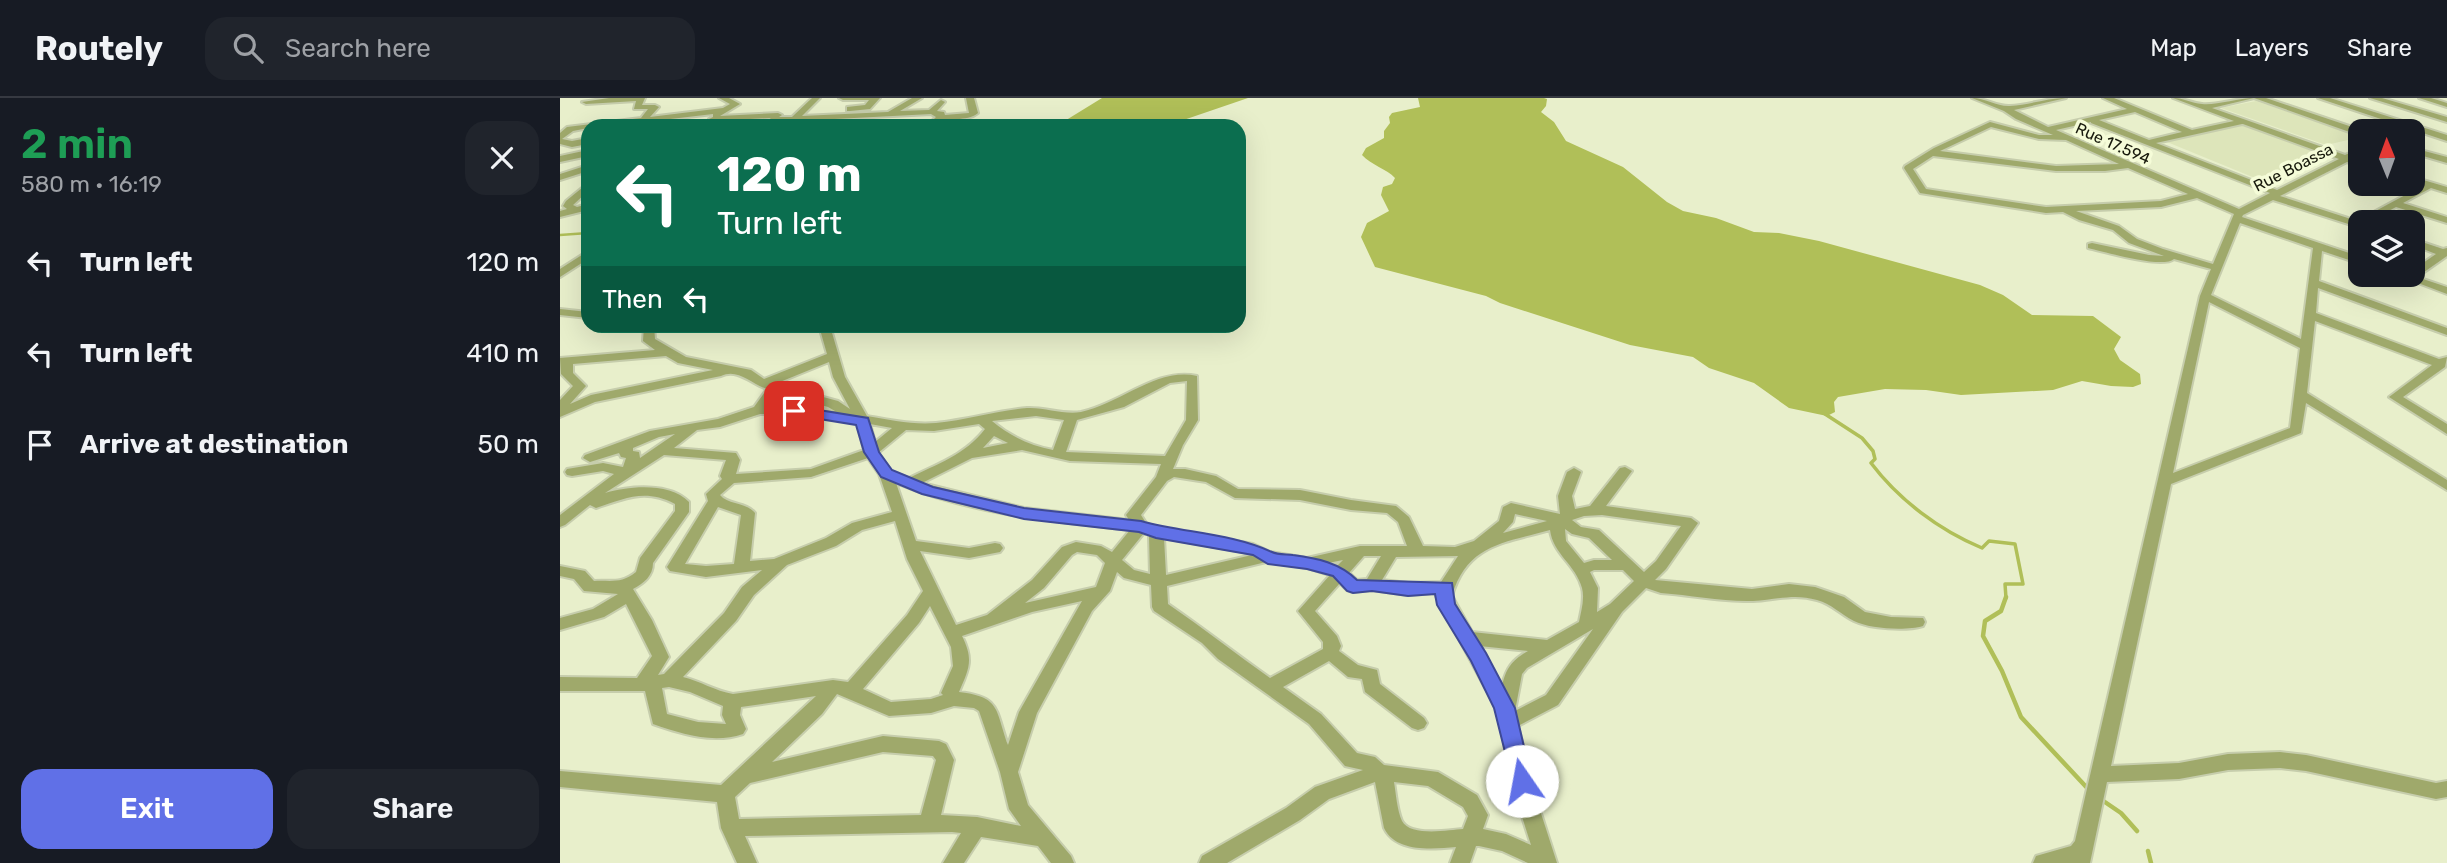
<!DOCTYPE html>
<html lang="en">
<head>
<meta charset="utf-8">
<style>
	body { margin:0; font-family:Rubik,sans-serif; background:#20242c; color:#f1f3f6; height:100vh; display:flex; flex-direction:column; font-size:26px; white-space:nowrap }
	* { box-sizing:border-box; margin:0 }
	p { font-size:23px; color:#9ea1a6 }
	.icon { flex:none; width:38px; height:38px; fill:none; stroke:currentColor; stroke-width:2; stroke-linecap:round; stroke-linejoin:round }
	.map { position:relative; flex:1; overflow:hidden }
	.details { display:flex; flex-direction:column; background:#171b24; width:560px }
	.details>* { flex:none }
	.top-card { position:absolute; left:21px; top:21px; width:665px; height:214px; border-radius:21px; box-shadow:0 7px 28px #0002; background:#0b6e4f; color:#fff; overflow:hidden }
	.needle { width:46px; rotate:359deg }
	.controls { position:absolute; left:1788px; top:21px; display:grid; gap:14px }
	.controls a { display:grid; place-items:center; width:77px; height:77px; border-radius:14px; background:#171b24; box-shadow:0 7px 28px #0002; font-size:35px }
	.pin { position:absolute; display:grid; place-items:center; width:60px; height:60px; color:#fff; margin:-30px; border-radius:14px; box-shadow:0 4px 10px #0006 }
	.me { position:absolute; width:77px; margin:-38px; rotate:348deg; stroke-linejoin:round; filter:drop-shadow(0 0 5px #0008) }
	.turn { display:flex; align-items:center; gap:24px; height:147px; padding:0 21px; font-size:32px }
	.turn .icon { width:91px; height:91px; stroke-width:2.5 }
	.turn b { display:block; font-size:49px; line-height:60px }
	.then { display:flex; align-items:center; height:66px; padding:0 21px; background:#0003; gap:14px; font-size:26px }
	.round { display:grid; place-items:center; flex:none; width:74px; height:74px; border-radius:21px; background:#20242c }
	.summary { display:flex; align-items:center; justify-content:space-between; height:119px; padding:0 21px }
	h1 { font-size:42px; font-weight:600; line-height:52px; color:#1e9e55 }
	.cta { display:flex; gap:14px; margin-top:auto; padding:14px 21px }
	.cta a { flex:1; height:80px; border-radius:21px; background:#6070e7; color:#fff; font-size:28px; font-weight:600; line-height:80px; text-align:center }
	.cta a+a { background:#20242c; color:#f1f3f6 }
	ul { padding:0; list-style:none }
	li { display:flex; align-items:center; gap:21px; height:91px; padding:0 21px }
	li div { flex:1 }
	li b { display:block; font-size:26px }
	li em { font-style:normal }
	header { display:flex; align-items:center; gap:42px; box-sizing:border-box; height:98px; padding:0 35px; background:#171b24; border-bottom:2px solid #363941 }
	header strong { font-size:33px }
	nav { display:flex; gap:38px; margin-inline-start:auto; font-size:24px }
	.search { width:490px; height:63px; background:#20242c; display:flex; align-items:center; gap:18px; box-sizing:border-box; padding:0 24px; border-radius:21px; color:#9ea1a6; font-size:26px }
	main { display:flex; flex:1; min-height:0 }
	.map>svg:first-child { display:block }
	.built { fill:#dde5ba }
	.water { fill:#b0bf58 }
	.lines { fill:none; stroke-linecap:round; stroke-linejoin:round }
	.stream-far2 { stroke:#b0bf58; stroke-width:2.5 }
	.stream-far1 { stroke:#b0bf58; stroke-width:3.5 }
	.stream { stroke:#b0bf58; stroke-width:4.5 }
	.minor-casing { stroke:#c6cdac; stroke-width:4 }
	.minor { fill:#9fa96b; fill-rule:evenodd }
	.route { fill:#6070e7; stroke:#3e4996; stroke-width:2 }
	.labels { text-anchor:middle; stroke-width:7; stroke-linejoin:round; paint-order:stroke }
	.far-street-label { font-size:16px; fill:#16180b; stroke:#f5fcd8 }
</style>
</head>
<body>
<header>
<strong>Routely</strong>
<div class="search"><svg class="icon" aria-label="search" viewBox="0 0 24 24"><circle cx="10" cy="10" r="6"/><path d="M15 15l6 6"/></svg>Search here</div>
<nav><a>Map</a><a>Layers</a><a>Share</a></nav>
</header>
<main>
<section class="details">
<div class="summary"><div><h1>2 min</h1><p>580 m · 16:19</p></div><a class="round"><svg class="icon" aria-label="close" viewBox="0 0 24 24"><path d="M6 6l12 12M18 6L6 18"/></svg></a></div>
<ul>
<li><svg class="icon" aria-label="left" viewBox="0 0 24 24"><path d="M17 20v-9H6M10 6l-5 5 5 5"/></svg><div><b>Turn left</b></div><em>120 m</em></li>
<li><svg class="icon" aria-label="left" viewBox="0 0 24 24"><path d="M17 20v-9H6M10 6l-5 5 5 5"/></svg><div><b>Turn left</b></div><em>410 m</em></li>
<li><svg class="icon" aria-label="arrive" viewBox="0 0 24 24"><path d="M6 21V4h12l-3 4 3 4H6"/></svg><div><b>Arrive at destination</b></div><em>50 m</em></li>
</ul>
<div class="cta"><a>Exit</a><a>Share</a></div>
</section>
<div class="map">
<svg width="1887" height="765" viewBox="0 0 1887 765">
	<rect width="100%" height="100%" fill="#e8efcb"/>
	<path class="built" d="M1696,3L1801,39L1766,47L1661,10Z
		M1682,27L1768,59L1712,87L1607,44Z"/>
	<path class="water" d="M542,0H688L606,28H491L503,24Z
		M854,0H984L987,1L986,8L981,14L994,24L1006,43L1063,69L1107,104L1123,113L1156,120L1194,134L1219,135L1259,143L1420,187L1443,197L1472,217L1533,218L1561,239L1554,251L1560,262L1580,276L1581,286L1573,289L1551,288L1522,283L1493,292L1401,297L1366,292L1325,291L1278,299L1274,304L1275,314L1267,318L1229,310L1194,285L1149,270L1133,259L1070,247L940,205L926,198L815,169L801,139L807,125L829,113L821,97L823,89L832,86L835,80C827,71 811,67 802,57L806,50L824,40V33L830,25L829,19L832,15L860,9L858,0Z"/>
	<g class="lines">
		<path class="stream-far2" d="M0,137L28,135"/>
		<path class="stream-far1" d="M1265,316L1302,340L1313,353L1315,361L1311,365C1339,402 1379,432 1422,450L1429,443L1455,446L1463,486H1445L1446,500"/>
		<path class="stream" d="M1446,499L1441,513L1425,523L1423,538L1442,573L1461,619L1530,693
			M1539,700L1561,715L1577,733
			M1588,753L1591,765"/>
		<g class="minor-casing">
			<path id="minor" d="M49,0H85L82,7H95L99,9L90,19L163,10L170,6L159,0H169L180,6L160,18L218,15L222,17L219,19H232L252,0H260L242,18L328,14L352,0H362L340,13L369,12L381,2L385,4L377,13L384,14L385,17L409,15L406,0H414L418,15C406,25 388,17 376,28H367L376,19L371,16L236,23L232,25L209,24L208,22L211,20L153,23L149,21L153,19V16L51,28H28V30L13,33L2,41L12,43L28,40V46L12,49L0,46V35L7,29L81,20L88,11H74L76,3L26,6L22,4Z
				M279,0H320L310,11L290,13H287V9L305,7L309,2H283Z
				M1412,0C1425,0 1438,9 1450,8C1469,7 1487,0 1506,0L1454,12L1488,29L1567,11L1543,0H1554L1632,32L1674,23L1613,0C1624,0 1631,5 1642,6C1654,8 1678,0 1694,0L1652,10L1785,57L1801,50V56L1793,60L1801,63V69L1787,64L1720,98L1797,123L1862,88L1853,85V79L1887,89V95L1871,90L1843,105L1887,119V125L1836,109L1808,124H1801V130L1713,102L1683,117L1682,119L1801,159V166L1762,153L1759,183L1887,230V237L1758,190L1756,215L1879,261L1887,259L1885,269L1843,299L1887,326V336L1829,299L1872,267L1755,223L1747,295L1887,382V392L1746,305L1741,335L1611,386L1551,668L1619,665L1668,656L1720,654L1746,657L1876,685L1887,683V699L1876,701L1746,673L1720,670L1668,672L1619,681L1547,684L1530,765H1473L1476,758L1511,748L1515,743L1640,198L1651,171L1614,161C1602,171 1546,154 1528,150V146L1532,145L1589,157L1604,158L1569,145L1553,132L1519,122L1503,114L1486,115L1360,95L1344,70L1345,68L1374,50L1430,24L1479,37H1493L1456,21L1444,13ZM1575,14L1622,34L1589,42L1539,22ZM1531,24V25L1710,95L1679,111L1496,32ZM1682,26H1683L1779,61L1717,92L1596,45ZM1431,29L1479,41L1506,42L1559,66L1496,68L1380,53ZM1373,58L1496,73H1545L1568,70L1628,96L1601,103L1486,109L1366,91L1353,71ZM1637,100L1674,116L1653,166L1603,151L1577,141L1559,128L1516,113L1601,109ZM1680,125L1753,150L1741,241L1651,197ZM1649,204L1740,250L1730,330L1613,375Z
				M1694,0H1706L1804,33H1801V37H1798Z
				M1758,0H1770L1887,37V43Z
				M1810,0H1822L1887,19V24Z
				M1859,0H1871L1887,5V9Z
				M1853,50L1887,59V65L1853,55Z
				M28,52V58L0,64V58Z
				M28,67V73L0,82V76Z
				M28,85V93L13,107L17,109L28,106V112L0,119V113L7,111L3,108L6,103Z
				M1853,141L1883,151L1887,150V158L1857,179L1887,189V196L1837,177H1853V172L1876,156L1853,147Z
				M28,153V161L0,179V171Z
				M0,211L28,214V220L0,217Z
				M84,228H94L95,241L126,259L191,272L204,281L267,256L259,228H270L285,279L307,318C330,322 353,327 376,325C407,322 436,313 467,310C485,309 503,317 521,314C560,306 597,269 637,278L638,322L623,347L613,371H625L656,378L678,391L740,392L791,402L836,408L849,419L863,448L895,449L914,443L939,423L943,409L951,405L1000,416L998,398L1007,374L1014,370L1021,374L1012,398L1015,411L1030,408L1060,370L1065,369L1072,373L1046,408L1131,420L1138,425L1106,471L1095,482L1192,491L1229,486L1255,489L1284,499L1305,514L1331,519L1363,520L1365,524L1363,528C1346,533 1310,531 1294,523C1280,516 1272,506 1257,502C1234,495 1215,502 1193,503C1163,504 1131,497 1101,495L1086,490L1062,514L998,607L958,628L977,703L997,765H968L942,753L919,748H916L910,765H890L896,749C873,751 836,755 824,730L815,684L769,701L740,722L667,765H639L642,758L726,710L755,689L803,672L785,668L749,626L658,561L642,545L594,513L592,509L591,487L564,480L557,474L550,493L532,513L477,615L458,674L468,707L511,758L514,765H491L478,748L421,739L404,765H383L401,735L392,734L185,738L197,765H177L161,730L157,704L0,689V673L161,687L256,598L181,609L180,617L186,631L183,636C153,646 122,636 93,626L85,593H0V579L77,580L92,558L66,506L44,519L0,532V520L33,511L58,496L24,493L14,481L0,478V468L25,473L34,483C52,482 61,486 76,474L80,460L115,413V406C84,390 65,401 36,410L30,407L5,427L0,429V417L54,376L43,373L12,378L7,377L5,374L7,371L43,365L63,369L66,360L61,359L59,355L30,364L23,360L25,357L90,333L158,321L194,309L207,291C191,286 178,270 161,278L35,304L0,319V302L13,288L1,276L0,260L95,252L83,243ZM106,258L118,265L153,272L31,297L10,306L26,288L13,275V266ZM269,264L273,279L290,311L278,303L215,286ZM627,283L626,322L605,358L506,354L517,322L564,309L610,285ZM217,294L268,309L275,313L208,308ZM200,316H234L297,324L304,352L251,371L176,376L180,362L176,355L114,350L137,332L160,329ZM476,318L504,322L493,352C470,348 450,338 432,323ZM310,326L332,330L315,344ZM419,326L425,331C405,357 377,366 349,380L331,373L318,355L346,332L374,333ZM115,336L80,360L79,354L73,353V350L99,339ZM434,338L448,345L423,350ZM462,352L510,363L601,366L596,379L566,417L569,422L464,410L362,385L412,360ZM104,357L166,362L160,378L162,381L146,396L148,403L107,469L110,473L146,479L202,472L182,489L164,515L104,576L98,577L109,559L92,522L73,491C84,485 93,478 93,465L129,414V404C110,384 69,388 45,395ZM308,360L319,376L332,414L292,425L266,440L214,461L190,463L195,415C186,404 168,407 160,397L174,385L251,379ZM614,379L646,384L675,400L740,402L791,412L827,415L838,424L847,448H800L747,460L710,454L693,446L599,430L586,425L581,417L607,383ZM336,385C410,416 491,423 570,432L552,454L541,448L516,444L502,449L472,482L427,517L396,527L360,453L409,460L440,454L443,450L440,446L435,445L409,450L356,443ZM158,409L181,417L174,466L146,468L125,466ZM955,416L987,423L943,435L953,424ZM1042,417L1121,428L1096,463L1084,474L1039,432L1021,429L1012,422L1024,418ZM335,423L347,461L363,493L347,517L288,584L273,582L173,596C155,593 140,583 123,579L176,523L194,497L227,467L276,448L302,432ZM1005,431L1012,436L1029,440L1052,462H1034L1024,465L1006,443ZM990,432C993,456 1016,467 1022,490C1025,501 1021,513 1019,524L987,542L912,534L892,498C907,446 945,445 990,432ZM584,435L589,437L590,476L574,472L562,462ZM604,440L689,455L692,457L606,477ZM517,454L537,457L545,465L536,489L465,505L484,490L512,457ZM804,458H821L807,481L797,482L789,475ZM898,458L881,484L848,485L822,482L836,459ZM783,462L777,468L768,465ZM706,464L748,470L770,477L738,513L763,544V551L710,580C676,556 643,530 608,506L607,488ZM1034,472H1063L1074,483L1050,506L1037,514L1038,490L1030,474ZM780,485L787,492L793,494L812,492L848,497L877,495L876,498L936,610L957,703L971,747L946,736L923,731L928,717L917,697L878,674L824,667L815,659L797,655L761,616L723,589L769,563L788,579L802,581L805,594L852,630L858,632L864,630L867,625L864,620L820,586L817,572L798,567L779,553L781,548L777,538L755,513ZM522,503L459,614L448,647C435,611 441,599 399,594C409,571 414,562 402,538L472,514ZM370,508L391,549L393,568L381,595L383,597L371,601L331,604L303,591L359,525ZM1033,531L986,597L955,613L962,576L967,570ZM919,548L968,553C952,562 946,570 942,588ZM109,589L130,594L163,608L162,617L166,626L138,624L107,616L102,590ZM277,596L329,618L371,615L394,608L414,610L419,613L440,674L449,711L461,728L417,719L381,717L394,662L386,646L379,643L323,638L212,664L262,616ZM323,654L373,658L376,662L361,717L179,721L175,699L190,685ZM834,684L868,688L903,709L908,718L903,731C889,732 850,739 842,723C837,712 836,696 834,684Z"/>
		</g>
		<use href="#minor" class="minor"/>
	</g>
	<path class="route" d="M234,308L308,320L319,354L332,372L373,389L464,410L581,423C624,435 671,435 712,454C718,457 727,456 733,457C757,460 780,465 797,482L892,485L895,506L926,555L955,610L972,683L969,690L962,692L954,690L934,610L911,563L877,507L875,496L848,498L812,493L793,495L787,493L773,478L747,471L708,466L693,457L596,440L579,434L464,421L362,396L321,379L304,354L296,327L229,316L227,313L229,310Z"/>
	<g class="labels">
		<g class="far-street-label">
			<text transform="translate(1553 45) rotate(24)" y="6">Rue 17.594</text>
			<text transform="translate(1733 69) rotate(-27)" y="6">Rue Boassa</text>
		</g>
	</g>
</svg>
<div class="controls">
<a><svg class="needle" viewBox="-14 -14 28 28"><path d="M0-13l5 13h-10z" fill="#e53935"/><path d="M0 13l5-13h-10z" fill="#9ea1a6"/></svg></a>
<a><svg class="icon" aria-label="layers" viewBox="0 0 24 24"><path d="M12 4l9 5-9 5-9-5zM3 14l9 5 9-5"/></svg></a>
</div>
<div class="pin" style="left:234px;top:313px;background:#d93025"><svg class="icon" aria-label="arrive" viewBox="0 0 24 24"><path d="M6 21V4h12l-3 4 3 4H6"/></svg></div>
<svg class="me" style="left:962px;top:683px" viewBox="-20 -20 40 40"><circle r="19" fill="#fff"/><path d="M0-13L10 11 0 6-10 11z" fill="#6070e7"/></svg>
<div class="top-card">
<div class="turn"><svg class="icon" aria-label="left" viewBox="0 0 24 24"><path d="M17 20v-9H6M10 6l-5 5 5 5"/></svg><div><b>120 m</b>Turn left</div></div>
<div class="then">Then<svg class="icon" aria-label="left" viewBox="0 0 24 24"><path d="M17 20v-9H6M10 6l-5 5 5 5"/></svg></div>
</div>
</div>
</main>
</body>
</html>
